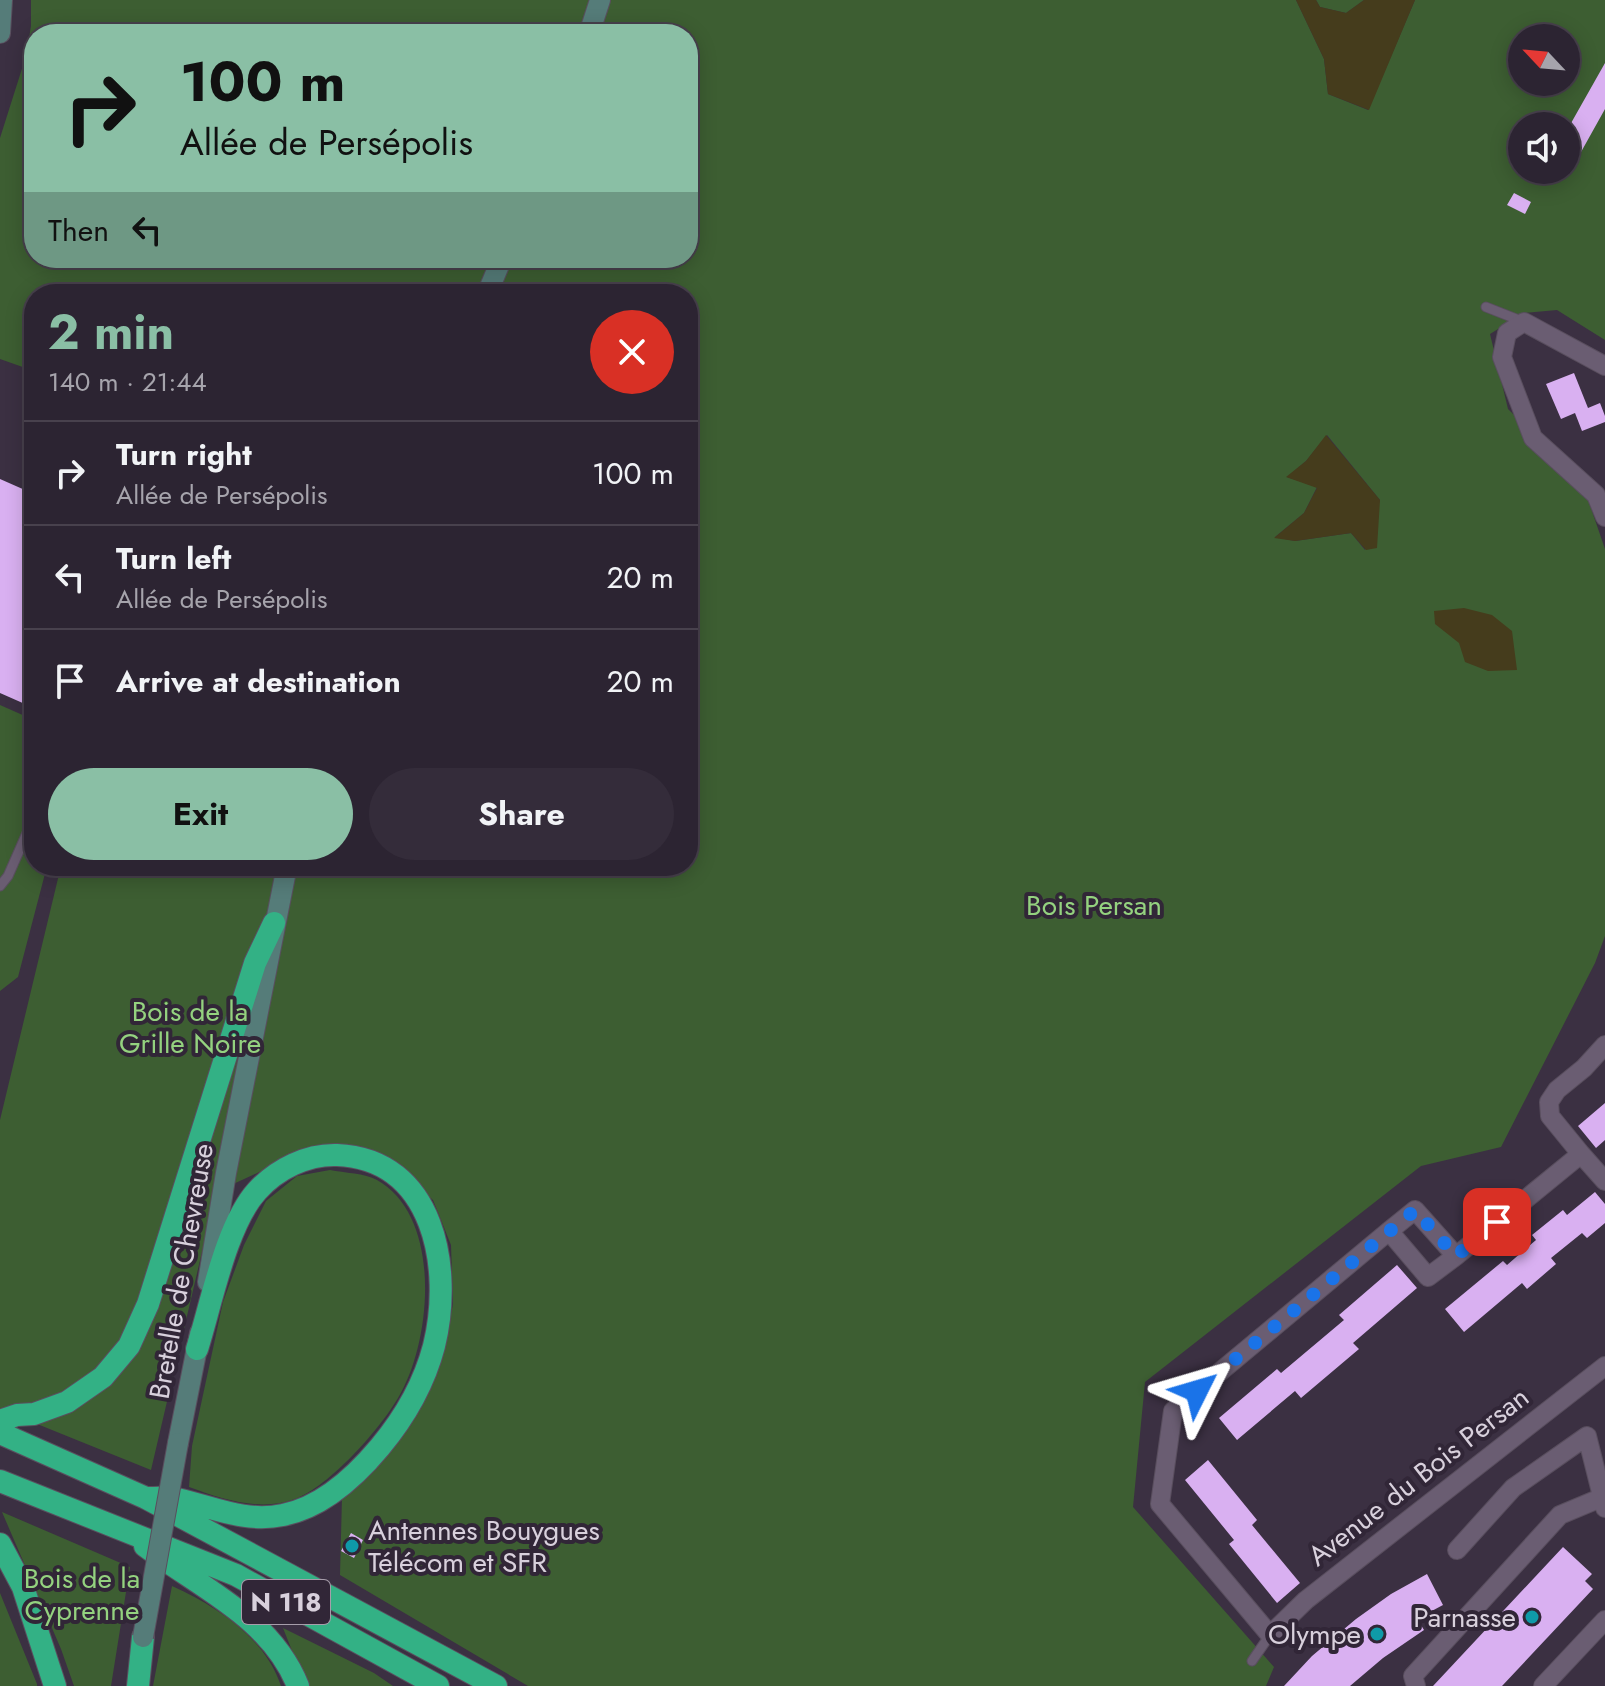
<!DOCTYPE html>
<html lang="en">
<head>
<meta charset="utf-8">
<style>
	body { margin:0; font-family:Jost,sans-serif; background:#342c3a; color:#f1f3f6; height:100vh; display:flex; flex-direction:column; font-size:30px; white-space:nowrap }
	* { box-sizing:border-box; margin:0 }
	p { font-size:26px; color:#a6a4ac }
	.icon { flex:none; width:44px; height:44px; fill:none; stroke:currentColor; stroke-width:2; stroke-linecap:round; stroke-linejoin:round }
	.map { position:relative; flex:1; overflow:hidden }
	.panel { position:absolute; left:24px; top:284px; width:674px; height:592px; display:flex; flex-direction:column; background:#2c2432; border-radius:32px; box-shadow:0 4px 20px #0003,0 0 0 2px #48414d }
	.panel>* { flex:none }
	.hud { position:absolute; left:24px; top:24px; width:674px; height:244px; border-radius:32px; box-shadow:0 4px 20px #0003,0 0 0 2px #48414d; background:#8abfa5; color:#111; overflow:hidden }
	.needle { width:52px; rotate:296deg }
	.tools { position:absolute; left:1508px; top:24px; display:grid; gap:16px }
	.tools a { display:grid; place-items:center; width:72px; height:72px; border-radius:50%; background:#2c2432; box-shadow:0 4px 20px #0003,0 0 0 2px #48414d; font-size:40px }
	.pin { position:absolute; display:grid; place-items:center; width:68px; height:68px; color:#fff; margin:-34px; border-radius:16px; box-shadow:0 4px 12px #0006 }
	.me { position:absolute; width:88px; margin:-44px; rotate:50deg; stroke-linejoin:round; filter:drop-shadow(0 0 6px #0008) }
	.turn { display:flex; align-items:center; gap:28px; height:168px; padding:0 24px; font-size:36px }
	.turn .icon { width:104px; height:104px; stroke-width:2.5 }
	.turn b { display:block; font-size:56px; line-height:68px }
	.then { display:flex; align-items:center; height:76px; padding:0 24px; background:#0003; gap:16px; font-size:30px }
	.round { display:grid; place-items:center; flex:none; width:84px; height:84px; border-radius:42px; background:#342c3a }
	.headline { display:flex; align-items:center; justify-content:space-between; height:136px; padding:0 24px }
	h1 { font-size:48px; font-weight:700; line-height:60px; color:#8abfa5 }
	.action { display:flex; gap:16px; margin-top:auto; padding:16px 24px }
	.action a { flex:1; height:92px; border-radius:48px; background:#8abfa5; color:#111; font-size:32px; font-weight:700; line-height:92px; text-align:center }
	.action a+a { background:#342c3a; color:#f1f3f6 }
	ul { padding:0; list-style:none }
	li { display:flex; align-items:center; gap:24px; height:104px; padding:0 24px; border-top:2px solid #48414d }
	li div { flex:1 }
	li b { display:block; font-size:30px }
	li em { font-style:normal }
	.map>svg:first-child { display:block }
	.green { fill:#3d5e32; fill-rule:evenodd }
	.sand { fill:#453c1c }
	.building { fill:#d9b0f1 }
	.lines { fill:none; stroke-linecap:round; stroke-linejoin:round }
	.service-casing { stroke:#594e5e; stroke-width:11 }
	.minor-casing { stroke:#594e5e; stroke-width:20 }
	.secondary-casing { stroke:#594e5e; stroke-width:22 }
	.trunk-casing { stroke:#594e5e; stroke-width:24 }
	.service { stroke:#6a5d72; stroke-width:9 }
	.minor { stroke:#6a5d72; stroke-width:18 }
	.secondary { stroke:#557c79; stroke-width:20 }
	.trunk { stroke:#33b185; stroke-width:22 }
	.secondary-bridge-casing { stroke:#594e5e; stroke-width:22; stroke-linecap:butt }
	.secondary-bridge { stroke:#557c79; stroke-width:20 }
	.route { stroke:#1a73e8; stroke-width:14; stroke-dasharray:0 25.2 }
	.culture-dot { fill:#0f9aa8; stroke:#312637; stroke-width:3 }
	.labels { text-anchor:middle; stroke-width:8; stroke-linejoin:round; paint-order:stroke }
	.shield { fill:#312637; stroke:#a69daa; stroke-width:2 }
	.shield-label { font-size:26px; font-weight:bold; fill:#d8d0dc }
	.park-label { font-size:28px; fill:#94d27f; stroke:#312637 }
	.street-label { font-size:28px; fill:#d8d0dc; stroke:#312637 }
	.poi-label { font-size:28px; fill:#d8d0dc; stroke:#312637; text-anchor:end }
</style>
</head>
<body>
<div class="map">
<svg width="1605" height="1686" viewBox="0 0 1605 1686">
	<rect width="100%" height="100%" fill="#3b3042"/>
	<path class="green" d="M31,0H1296L1324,59L1328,94L1368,110L1415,0H1605V340L1557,310L1524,313L1490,334L1508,409L1582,482L1605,549V936L1595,963L1501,1147L1421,1166L1145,1382L1133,1507L1274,1667L1266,1686H528L340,1575L342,1497L442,1357L453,1304L451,1245L433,1200L385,1161L316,1146L216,1192L151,1470L0,1409V1120L61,866H688V294H34V371L0,359V138L26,56L31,26ZM34,34H688V258H34ZM1522,38H1566V82H1522ZM1522,126H1566V170H1522ZM1327,435L1380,500L1365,550L1351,533L1295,541L1275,537L1304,513L1317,487L1287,477L1306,461Z
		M1316,0H1364L1346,13L1320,7Z
		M0,705L34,720V866H47L18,977L0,991Z
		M330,1170C344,1173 365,1173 377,1180C443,1217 432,1342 398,1398C380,1429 330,1486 295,1499C260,1512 222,1499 189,1487L192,1446L223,1302L244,1245L266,1201L297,1176Z
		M2,1512L130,1567L111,1686H74L61,1649Z
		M172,1586C216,1606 265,1637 281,1686H153Z
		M0,1593L37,1684V1686H0Z
		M283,1628L374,1673L393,1686H306Z"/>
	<path class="sand" d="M1296,0H1316L1320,7L1346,13L1364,0H1415L1369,110L1328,94L1324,59Z
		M1326,435L1380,500L1377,548L1366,550L1351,533L1295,541L1274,538L1304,513L1317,488L1286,477L1306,461Z
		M1464,608L1492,615L1512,631L1517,670L1488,671L1465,662L1459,643L1435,624L1434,611Z"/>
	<path class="building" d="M1605,63V109L1576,161L1566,156V132Z
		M1514,193L1531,202L1525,214L1507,205Z
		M1574,373L1588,408L1600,403L1605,416V422L1582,431L1575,413L1561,419L1546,384Z
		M0,479L34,494V708L0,693Z
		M1605,1103V1140L1596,1148L1578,1126Z
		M1595,1192L1605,1204V1223L1587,1238L1582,1233L1551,1258L1556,1264L1527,1289L1522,1283L1464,1332L1445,1309L1503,1261L1507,1265L1536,1240L1532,1235L1563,1210L1567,1215Z
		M1397,1265L1417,1288L1353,1343L1359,1349L1301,1398L1295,1391L1237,1440L1219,1418L1277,1369L1281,1373L1344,1320L1339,1315Z
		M1208,1460L1257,1520L1252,1525L1300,1583L1277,1603L1229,1544L1234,1540L1185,1480Z
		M351,1533L363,1540L354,1558L341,1551Z
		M1563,1547L1592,1574L1585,1581L1593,1589L1502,1686H1433Z
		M1427,1574L1443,1605L1428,1613L1430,1616L1419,1622L1424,1630L1383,1658L1350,1686H1284L1312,1656L1356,1619L1391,1594Z"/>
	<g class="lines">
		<g class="service-casing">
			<path id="service" d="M1486,307L1524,322
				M0,886L8,876L34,817
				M1252,1661L1270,1635"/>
		</g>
		<g class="minor-casing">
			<path id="minor" d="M1605,366L1524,322L1507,333L1502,357L1533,438L1596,495L1605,517
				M1605,1045L1584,1068L1557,1090L1549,1102L1550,1116L1581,1154L1456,1256L1415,1210L1389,1231L1173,1411L1160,1504L1270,1635L1306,1600L1605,1366
				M1581,1154L1605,1181
				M1389,1231L1428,1277L1456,1256
				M1457,1550L1513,1488L1587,1436L1605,1508
				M1416,1686L1413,1676L1560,1515L1603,1497
				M1543,1686L1605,1620"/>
		</g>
		<g class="secondary-casing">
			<path id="secondary" d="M0,33L2,0
				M589,34L600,0
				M487,294L502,258
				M208,1282L226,1173L287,866
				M178,1443L200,1333"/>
		</g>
		<g class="trunk-casing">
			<path id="trunk" d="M0,1421L17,1415L34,1414L67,1402L103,1377L129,1346L148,1304L255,963L274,923
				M0,1433L146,1498L496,1686
				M0,1481L236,1575L438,1686
				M146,1498C156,1498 167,1497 177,1499C213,1507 245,1523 283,1515C323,1507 355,1477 380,1447C405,1417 424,1384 434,1346C453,1269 435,1159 337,1155C307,1154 277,1169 257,1191C226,1225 211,1305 197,1349
				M0,1544L23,1587L55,1686
				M145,1546C201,1588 271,1618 298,1686
				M138,1686L143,1637"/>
		</g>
		<use href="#service" class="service"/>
		<use href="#minor" class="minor"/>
		<use href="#secondary" class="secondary"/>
		<use href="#trunk" class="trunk"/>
		<g class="secondary-bridge-casing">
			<path id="secondary-bridge" d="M143,1637L178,1443"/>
		</g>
		<use href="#secondary-bridge" class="secondary-bridge"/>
	</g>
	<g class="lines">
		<path class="route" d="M1197,1391L1415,1210L1456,1256L1497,1222"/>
	</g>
	<g class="culture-dot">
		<circle cx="352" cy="1546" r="8"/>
		<circle cx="1532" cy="1617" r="8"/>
		<circle cx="1377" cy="1634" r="8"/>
	</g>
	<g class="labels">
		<rect class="shield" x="242" y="1580" width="88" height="44" rx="6"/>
		<g class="shield-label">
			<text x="286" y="1611">N 118</text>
		</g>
		<g class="park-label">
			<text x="1094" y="915">Bois Persan</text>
			<text x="190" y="1021">Bois de la<tspan x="190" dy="32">Grille Noire</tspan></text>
			<text x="82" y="1588">Bois de la<tspan x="82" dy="32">Cyprenne</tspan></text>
		</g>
		<g class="street-label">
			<text transform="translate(181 1271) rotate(-80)" y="10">Bretelle de Chevreuse</text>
			<text transform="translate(1418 1476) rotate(-38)" y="10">Avenue du Bois Persan</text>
		</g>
		<g class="poi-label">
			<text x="368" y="1540" text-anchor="start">Antennes Bouygues<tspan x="368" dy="32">Télécom et SFR</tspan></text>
			<text x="1516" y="1627">Parnasse</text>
			<text x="1361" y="1644">Olympe</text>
		</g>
	</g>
</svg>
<div class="tools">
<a><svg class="needle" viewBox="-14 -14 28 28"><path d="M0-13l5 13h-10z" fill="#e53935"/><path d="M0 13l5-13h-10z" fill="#a6a4ac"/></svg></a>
<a><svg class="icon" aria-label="sound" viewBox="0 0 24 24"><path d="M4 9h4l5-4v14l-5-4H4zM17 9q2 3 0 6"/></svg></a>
</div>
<div class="pin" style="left:1497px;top:1222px;background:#d93025"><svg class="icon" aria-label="arrive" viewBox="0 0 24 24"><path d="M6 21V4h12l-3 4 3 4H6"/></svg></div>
<svg class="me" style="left:1197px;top:1391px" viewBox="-20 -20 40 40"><path d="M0-17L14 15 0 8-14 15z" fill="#1a73e8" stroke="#fff" stroke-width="4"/></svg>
<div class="hud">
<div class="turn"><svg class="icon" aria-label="right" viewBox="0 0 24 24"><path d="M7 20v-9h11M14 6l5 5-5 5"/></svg><div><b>100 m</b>Allée de Persépolis</div></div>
<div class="then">Then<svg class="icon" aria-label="left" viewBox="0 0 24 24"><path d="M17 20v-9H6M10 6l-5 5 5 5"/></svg></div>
</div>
<section class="panel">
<div class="headline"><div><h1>2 min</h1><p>140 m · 21:44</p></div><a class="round" style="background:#d93025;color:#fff"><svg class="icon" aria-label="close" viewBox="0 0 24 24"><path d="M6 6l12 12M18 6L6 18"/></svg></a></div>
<ul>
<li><svg class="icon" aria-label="right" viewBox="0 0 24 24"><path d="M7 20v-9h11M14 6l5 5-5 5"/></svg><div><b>Turn right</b><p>Allée de Persépolis</p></div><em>100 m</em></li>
<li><svg class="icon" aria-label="left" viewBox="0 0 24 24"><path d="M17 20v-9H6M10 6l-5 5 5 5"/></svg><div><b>Turn left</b><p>Allée de Persépolis</p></div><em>20 m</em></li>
<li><svg class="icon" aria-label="arrive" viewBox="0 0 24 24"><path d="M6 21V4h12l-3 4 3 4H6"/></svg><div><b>Arrive at destination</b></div><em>20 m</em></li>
</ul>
<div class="action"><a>Exit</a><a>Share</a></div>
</section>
</div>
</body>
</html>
